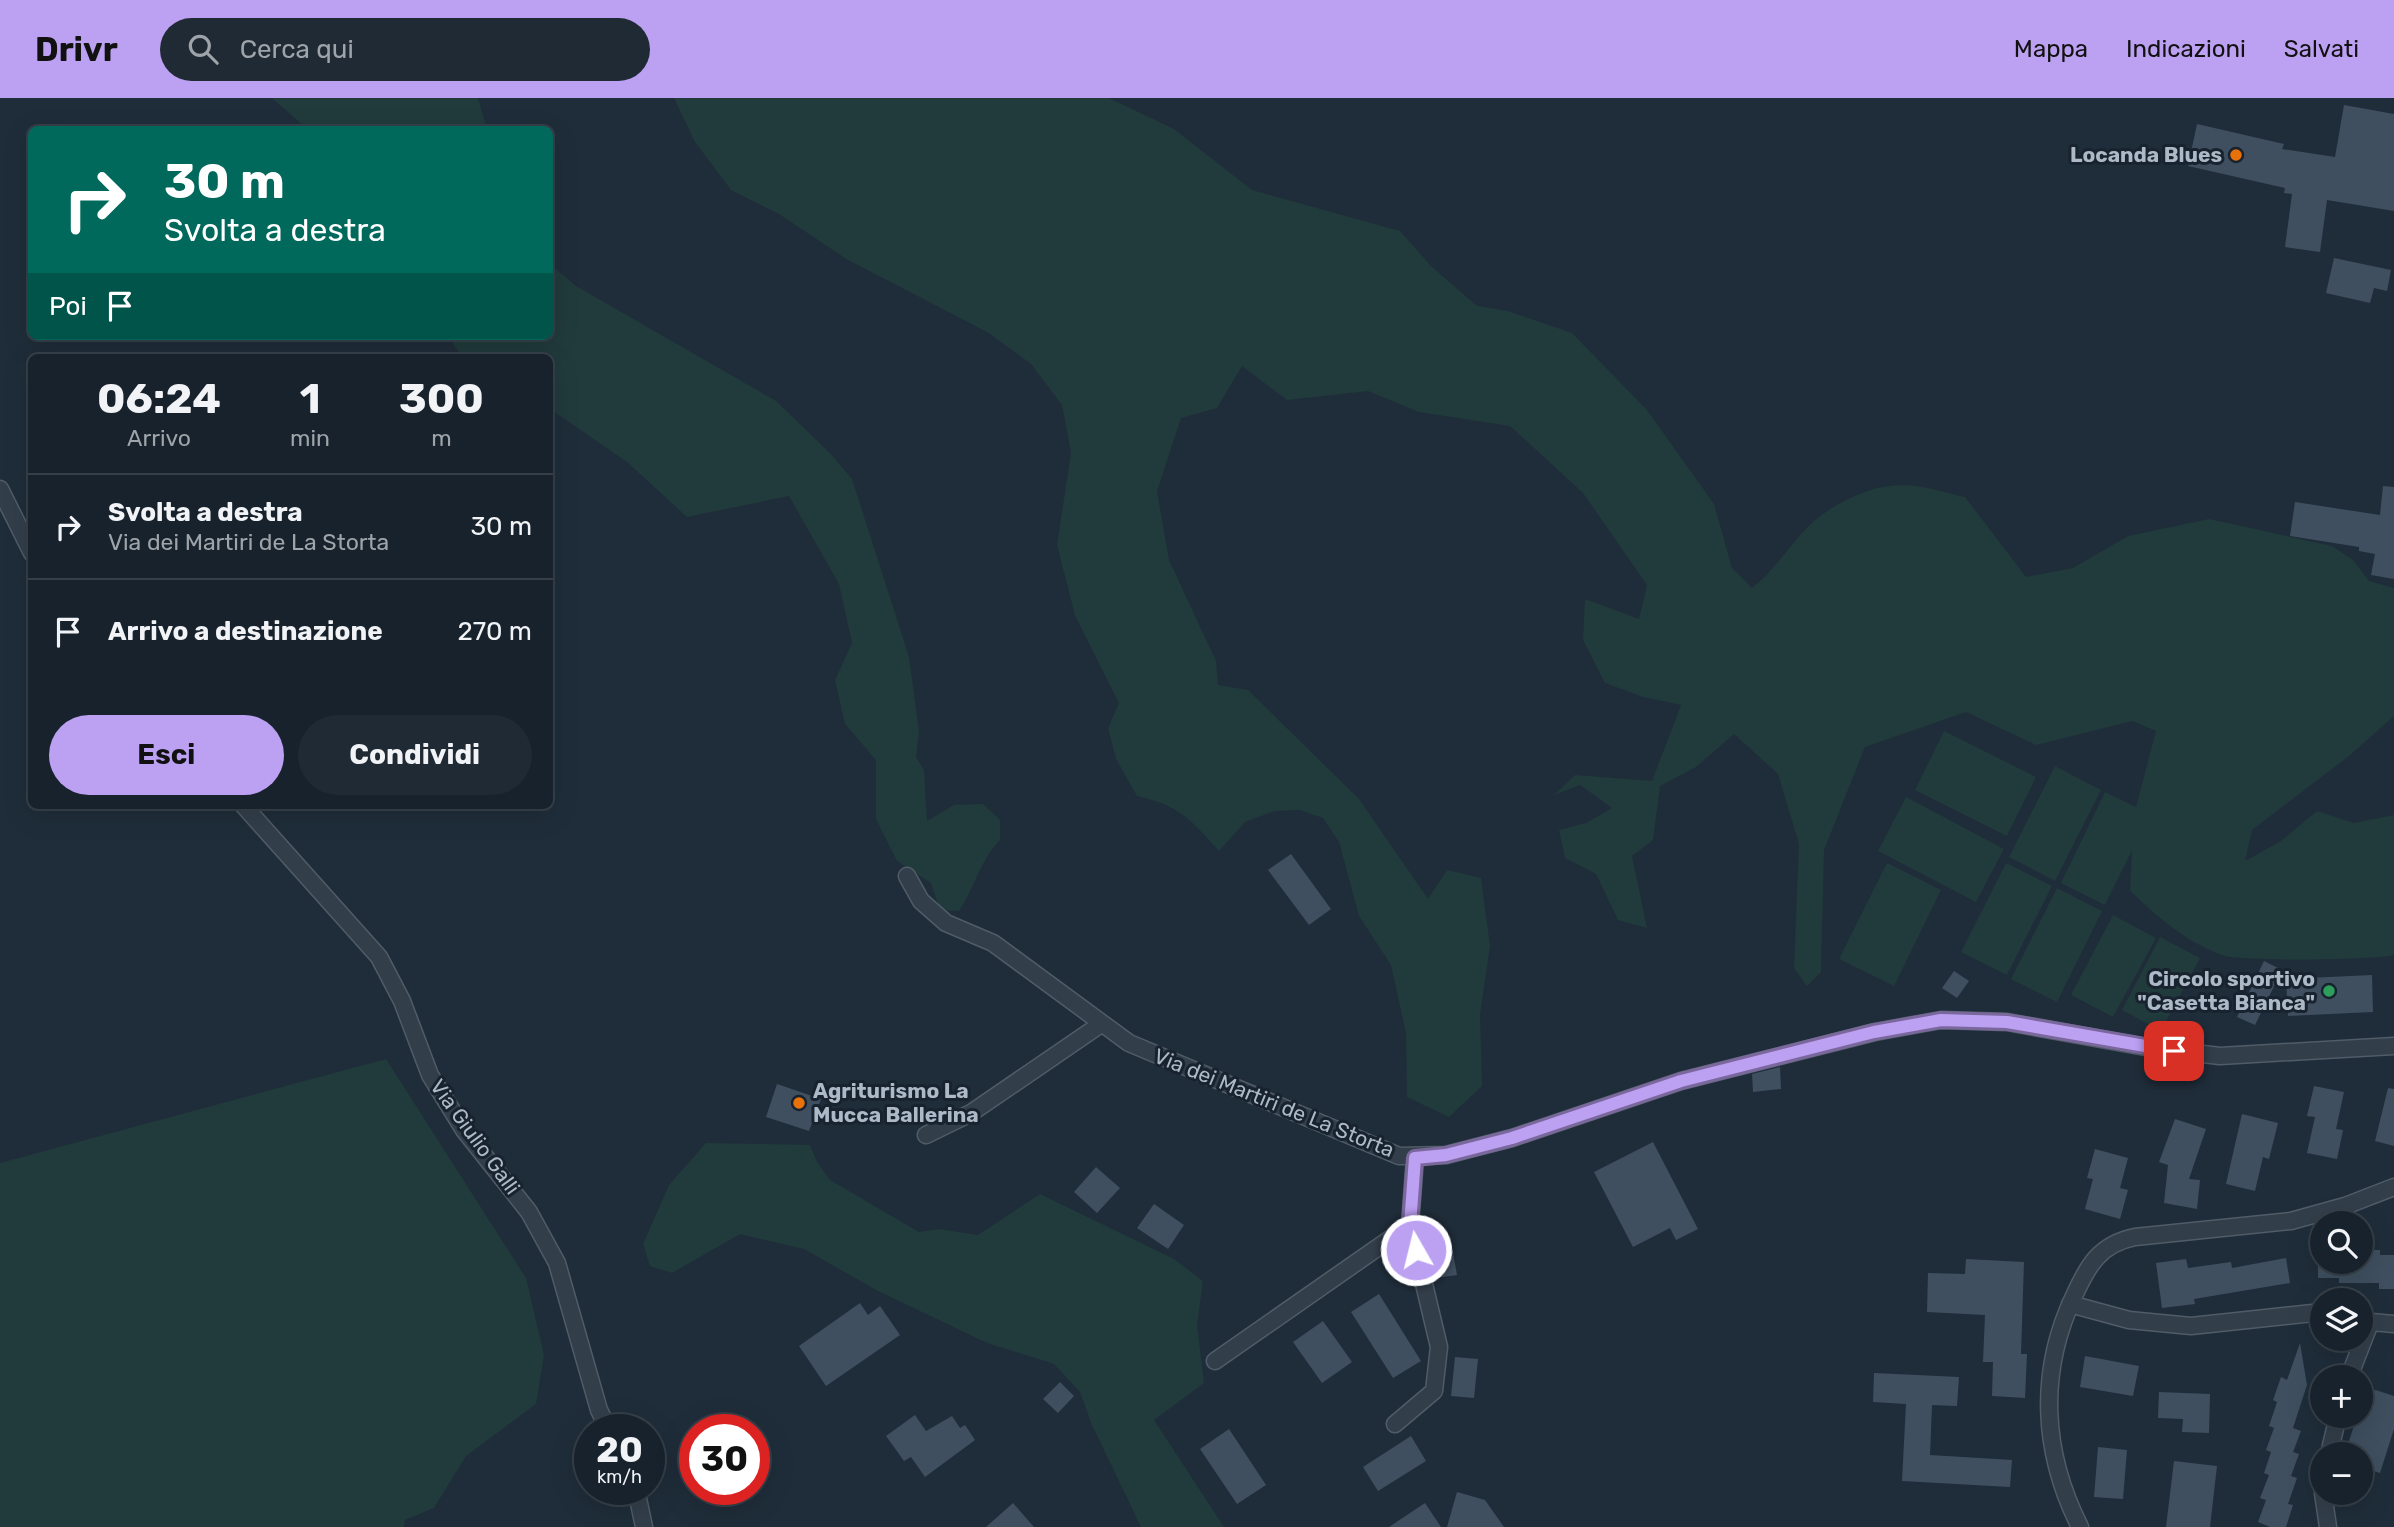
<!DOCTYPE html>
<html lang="it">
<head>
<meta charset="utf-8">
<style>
	body { margin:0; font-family:Rubik,sans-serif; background:#202a34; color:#f1f3f6; height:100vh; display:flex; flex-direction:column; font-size:26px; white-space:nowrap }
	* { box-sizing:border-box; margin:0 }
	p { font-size:23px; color:#9ea4a9 }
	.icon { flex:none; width:38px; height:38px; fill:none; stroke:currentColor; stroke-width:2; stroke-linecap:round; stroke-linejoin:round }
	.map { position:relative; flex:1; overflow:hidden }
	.panel { position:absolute; left:28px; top:256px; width:525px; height:455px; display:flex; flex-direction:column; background:#17222c; border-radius:10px; box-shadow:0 7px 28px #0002,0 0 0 2px #363f48 }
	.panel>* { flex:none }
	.hud { position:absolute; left:28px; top:28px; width:525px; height:214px; border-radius:10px; box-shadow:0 7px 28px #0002,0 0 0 2px #363f48; background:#00695c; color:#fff; overflow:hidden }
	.tools { position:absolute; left:2310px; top:1113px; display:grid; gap:14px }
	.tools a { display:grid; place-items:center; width:63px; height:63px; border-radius:50%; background:#17222c; box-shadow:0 7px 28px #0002,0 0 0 2px #363f48; font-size:35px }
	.speed { position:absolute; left:574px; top:1316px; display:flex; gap:14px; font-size:35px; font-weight:700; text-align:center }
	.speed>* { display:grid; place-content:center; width:91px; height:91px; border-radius:50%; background:#17222c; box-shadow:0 7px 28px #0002,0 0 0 2px #363f48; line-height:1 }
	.speed small { font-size:18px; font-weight:400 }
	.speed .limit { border:10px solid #d22; background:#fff; color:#111 }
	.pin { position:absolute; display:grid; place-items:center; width:60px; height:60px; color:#fff; margin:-30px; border-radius:14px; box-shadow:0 4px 10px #0006 }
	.me { position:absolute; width:77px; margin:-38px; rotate:352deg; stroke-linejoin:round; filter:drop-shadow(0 0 5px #0008) }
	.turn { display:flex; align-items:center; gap:24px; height:147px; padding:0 21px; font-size:32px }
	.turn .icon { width:91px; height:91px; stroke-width:2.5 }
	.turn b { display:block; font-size:49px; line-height:60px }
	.then { display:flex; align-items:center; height:66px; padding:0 21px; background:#0003; gap:14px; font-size:26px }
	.eta { display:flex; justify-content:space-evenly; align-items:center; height:119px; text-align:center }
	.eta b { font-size:42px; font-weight:700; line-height:49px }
	.primary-button { display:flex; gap:14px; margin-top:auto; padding:14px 21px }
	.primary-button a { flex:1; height:80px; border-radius:42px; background:#bca0f2; color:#111; font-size:28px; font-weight:700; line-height:80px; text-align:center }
	.primary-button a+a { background:#202a34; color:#f1f3f6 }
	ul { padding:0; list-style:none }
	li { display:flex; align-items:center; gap:21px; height:105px; padding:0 21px; border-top:2px solid #363f48 }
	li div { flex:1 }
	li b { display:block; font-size:26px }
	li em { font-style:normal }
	header { display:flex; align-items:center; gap:42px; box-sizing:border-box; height:98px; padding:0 35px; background:#bca0f2; color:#111 }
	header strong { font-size:33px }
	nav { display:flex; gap:38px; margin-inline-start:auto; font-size:24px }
	.search { width:490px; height:63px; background:#202a34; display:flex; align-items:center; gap:18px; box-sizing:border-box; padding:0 24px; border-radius:38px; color:#9ea4a9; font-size:26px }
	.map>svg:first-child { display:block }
	.green { fill:#213a3b }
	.building { fill:#3f4f5f }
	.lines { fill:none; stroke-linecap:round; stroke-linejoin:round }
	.minor-casing { stroke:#505c68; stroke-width:19 }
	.minor { stroke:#323e4a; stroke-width:16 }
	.route-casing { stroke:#7a689d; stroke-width:18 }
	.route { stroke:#bca0f2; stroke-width:12 }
	.food-dot { fill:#e8710a; stroke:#18232f; stroke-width:2.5 }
	.leisure-dot { fill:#2e9e5b; stroke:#18232f; stroke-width:2.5 }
	.labels { text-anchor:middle; stroke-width:6; stroke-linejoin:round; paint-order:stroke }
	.poi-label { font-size:21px; font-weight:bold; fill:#adb9c7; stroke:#18232f; text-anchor:end }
	.street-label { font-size:21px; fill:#adb9c7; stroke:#18232f }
</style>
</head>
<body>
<header>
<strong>Drivr</strong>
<div class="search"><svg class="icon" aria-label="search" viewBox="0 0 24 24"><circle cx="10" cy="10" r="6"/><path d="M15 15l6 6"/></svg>Cerca qui</div>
<nav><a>Mappa</a><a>Indicazioni</a><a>Salvati</a></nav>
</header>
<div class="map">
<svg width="2394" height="1429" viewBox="0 0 2394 1429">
	<rect width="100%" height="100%" fill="#1f2d3a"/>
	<path class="green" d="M272,0H478L487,31H307Z
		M674,0H1109L1174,31L1252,92L1400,133L1431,168L1477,208L1508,213L1572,235L1647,312L1714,406L1732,470L1752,490C1772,474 1785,454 1802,435C1826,408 1870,385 1907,387C1926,388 1946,395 1965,399L2026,479L2073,470L2128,438L2209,421L2332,448L2353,462L2369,483L2394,490V618L2349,658L2252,732L2245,763L2281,743L2317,713L2354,725L2394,717V857C2375,862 2239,864 2222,857C2186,844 2158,819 2130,793L2132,752L2105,807L2061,785L2105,694L2136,709L2156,633L2132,623L2036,647L1966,614L1865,649L1824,752L1821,874L1807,888L1794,870L1799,746L1778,676L1734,636L1696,669L1660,688L1653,742L1632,758L1647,830L1618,822L1596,776L1565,760L1559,732L1586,725L1612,710L1580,687L1554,697L1575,677L1652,683L1681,607L1643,599L1605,585L1583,542L1585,501L1639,521L1647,487L1583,395L1510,328L1419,314L1368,293L1287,302L1242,268L1217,310L1181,320L1157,393L1169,462L1216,563L1218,587L1248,592L1359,701L1428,801L1447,772L1481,780L1490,848L1480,916L1482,988L1449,1019L1407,999L1406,935L1391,867L1359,818L1339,744L1323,720L1300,712L1275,713L1245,724L1219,753C1190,721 1180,708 1137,698L1116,661L1108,630L1119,605L1075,517L1057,447L1071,355L1062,307L1031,266L987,234L848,162L779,116L731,92L695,44Z
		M550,166L576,188L776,303L830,355L852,381L909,559L919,633L916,659L924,672L927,723L954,707L983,706L1000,722V742C979,764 976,787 959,813L940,812L931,785L897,763L876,721V662L845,626L835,582L852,545L839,486L789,398L687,419L627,364L550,311V259H462L448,238H550Z
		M1944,633L2036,679L2007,738L1915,692Z
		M2055,668L2101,692L2055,783L2009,759Z
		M1906,699L2004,751L1976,804L1878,753Z
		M1887,765L1941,792L1894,888L1839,861Z
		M2006,765L2052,788L2007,877L1961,854Z
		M2057,790L2102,813L2057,904L2011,881Z
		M2113,817L2156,840L2113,919L2071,897Z
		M2160,839L2200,860L2161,933L2122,912Z
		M386,961L526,1180L544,1257L536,1306L466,1358L434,1410L405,1422L404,1429H0V1065Z
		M706,1045L810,1047L817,1064L830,1082L919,1134L939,1131L978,1137L1040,1096L1174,1161L1203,1183L1197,1227L1204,1285L1154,1322L1224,1429H1141L1092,1327L1080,1294L1054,1266L987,1245L878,1193L804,1151L740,1136L672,1175L650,1168L643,1146L669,1087Z"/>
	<path class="building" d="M2344,7L2394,16V113L2327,102L2320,154L2285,149L2292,96L2284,95L2285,90L2188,68L2197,26L2284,46L2282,51L2335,59Z
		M2334,160L2391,172L2387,193L2374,190L2370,205L2326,195Z
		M2383,388L2394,389V481L2371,477L2375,456L2359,453V449L2290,438L2295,404L2380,417Z
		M1291,756L1331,811L1309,827L1268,772Z
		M2264,863L2282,872L2255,927L2237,919Z
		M1954,873L1969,883L1957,900L1942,890Z
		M2372,877L2373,914L2288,918L2286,881Z
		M1780,969L1781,991L1753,994L1752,976Z
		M777,986L821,1001L809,1033L766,1019Z
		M2314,988L2344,994L2336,1031L2343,1032L2337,1061L2307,1055L2315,1019L2307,1018Z
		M2388,990L2394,991V1048L2375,1043Z
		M2242,1016L2278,1025L2269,1061L2263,1059L2255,1093L2226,1086Z
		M2175,1021L2206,1031L2189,1081L2200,1082L2197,1111L2164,1105L2168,1067L2159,1064Z
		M1653,1044L1698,1131L1676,1142L1670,1130L1633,1149L1594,1074Z
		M2095,1051L2128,1060L2120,1090L2128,1092L2120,1121L2085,1111L2093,1081L2087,1080Z
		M1096,1069L1120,1090L1097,1115L1074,1094Z
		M1154,1106L1184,1127L1168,1151L1137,1130Z
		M1451,1143L1457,1177L1436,1180L1431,1146Z
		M2361,1152H2380V1157H2394V1191H2379V1185H2339V1180H2318V1164H2361Z
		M2286,1160L2290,1185L2194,1201L2195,1206L2162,1210L2156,1165L2186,1161L2188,1170L2231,1164L2232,1170Z
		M1966,1161L2024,1164L2021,1256H2027L2025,1300L1992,1298L1993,1264H1983L1985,1217L1927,1214L1928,1175L1965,1176Z
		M1379,1196L1421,1263L1393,1280L1351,1214Z
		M860,1205L868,1217L880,1208L900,1237L826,1288L799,1248Z
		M1323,1223L1352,1264L1322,1285L1293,1244Z
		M2300,1245L2307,1287L2293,1330L2301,1333L2293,1354L2299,1356L2291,1378L2297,1380L2288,1406L2293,1407L2286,1429H2270L2258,1424L2266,1402L2260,1400L2269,1377L2264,1375L2271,1354L2266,1352L2274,1330L2269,1328L2277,1304L2273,1302L2281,1279L2287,1282Z
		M2085,1258L2139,1268L2133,1298L2080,1289Z
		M1455,1259L1478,1261L1474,1300L1451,1298Z
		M1874,1275L1959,1279L1957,1308L1932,1307L1930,1357L2012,1362L2010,1389L1902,1383L1906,1306L1873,1304Z
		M1060,1284L1074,1298L1058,1315L1043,1301Z
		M2366,1289L2394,1298V1331L2380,1375L2361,1369V1356H2345L2357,1318H2361Z
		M2159,1294L2210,1296L2209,1335L2182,1334L2183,1321L2158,1320Z
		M915,1317L926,1333L952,1318L960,1330L965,1327L975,1342L925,1379L911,1359L904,1363L886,1338Z
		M1229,1331L1266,1387L1237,1406L1200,1351Z
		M1411,1338L1426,1363L1378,1393L1363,1369Z
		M2098,1349L2127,1352L2123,1401L2094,1399Z
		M2174,1363L2217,1368L2210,1429H2166Z
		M1457,1394L1485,1402L1504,1429H1447Z
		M1013,1405L1034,1429H986Z
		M1425,1405L1441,1429H1389Z"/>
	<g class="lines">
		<g class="minor-casing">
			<path id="minor" d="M0,391L32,455
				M243,707L379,859L402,903L430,977L464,1032L529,1114L557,1165L599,1312L609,1332
				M907,778L921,803L946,825L993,845L1129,945L1399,1058L1446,1057L1512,1040L1681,983L1875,934L1941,922L2007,924L2151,950L2220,958L2394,948
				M926,1037L971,1015L1101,926
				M2070,1206L2129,1222L2191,1228L2322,1214
				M2361,1223L2394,1226
				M1215,1263L1410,1127
				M2349,1279L2370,1225
				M1395,1326L1434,1293L1439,1249L1410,1127L1415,1060
				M2329,1356L2338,1318
				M636,1391L644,1429
				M2323,1395L2328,1429
				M2080,1429C2042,1354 2038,1274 2074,1198C2088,1167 2100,1146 2135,1139L2291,1123L2345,1108L2394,1089"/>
		</g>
		<use href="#minor" class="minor"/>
	</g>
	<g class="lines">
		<g class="route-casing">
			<path id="route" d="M1416,1152L1410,1127L1415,1060L1446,1057L1512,1040L1681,983L1874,934L1941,922L2007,924L2174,953"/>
		</g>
		<use href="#route" class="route"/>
	</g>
	<g class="food-dot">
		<circle cx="2236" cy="57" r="7"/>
		<circle cx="799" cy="1005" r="7"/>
	</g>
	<circle class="leisure-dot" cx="2329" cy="893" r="7"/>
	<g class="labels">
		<g class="poi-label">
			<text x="2222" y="64">Locanda Blues</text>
			<text x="2315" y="888">Circolo sportivo<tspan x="2315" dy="24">"Casetta Bianca"</tspan></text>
			<text x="813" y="1000" text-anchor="start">Agriturismo La<tspan x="813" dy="24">Mucca Ballerina</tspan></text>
		</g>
		<g class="street-label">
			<text transform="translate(1274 1005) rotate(22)" y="7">Via dei Martiri de La Storta</text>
			<text transform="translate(475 1039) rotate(54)" y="7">Via Giulio Galli</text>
		</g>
	</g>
</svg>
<div class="tools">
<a><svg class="icon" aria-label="search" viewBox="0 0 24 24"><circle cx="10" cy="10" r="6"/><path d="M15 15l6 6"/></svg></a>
<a><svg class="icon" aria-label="layers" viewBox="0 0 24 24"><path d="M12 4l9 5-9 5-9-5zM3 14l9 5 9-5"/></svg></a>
<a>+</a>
<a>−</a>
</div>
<div class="speed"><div>20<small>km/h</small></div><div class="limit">30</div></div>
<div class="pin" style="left:2174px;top:953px;background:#d93025"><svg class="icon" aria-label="arrive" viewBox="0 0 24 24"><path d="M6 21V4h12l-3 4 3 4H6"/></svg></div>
<svg class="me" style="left:1416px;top:1152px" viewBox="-20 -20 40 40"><circle r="17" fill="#bca0f2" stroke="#fff" stroke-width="3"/><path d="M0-11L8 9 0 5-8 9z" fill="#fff"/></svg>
<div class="hud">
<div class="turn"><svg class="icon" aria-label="right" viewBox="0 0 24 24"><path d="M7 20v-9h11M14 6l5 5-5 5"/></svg><div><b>30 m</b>Svolta a destra</div></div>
<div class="then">Poi<svg class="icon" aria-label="arrive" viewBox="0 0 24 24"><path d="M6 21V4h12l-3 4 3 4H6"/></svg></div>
</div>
<section class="panel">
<div class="eta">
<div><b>06:24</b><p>Arrivo</p></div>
<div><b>1</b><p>min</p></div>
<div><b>300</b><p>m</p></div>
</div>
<ul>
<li><svg class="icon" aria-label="right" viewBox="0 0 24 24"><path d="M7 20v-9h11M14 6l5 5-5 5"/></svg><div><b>Svolta a destra</b><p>Via dei Martiri de La Storta</p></div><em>30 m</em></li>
<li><svg class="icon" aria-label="arrive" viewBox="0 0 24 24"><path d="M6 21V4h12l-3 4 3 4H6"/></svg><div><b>Arrivo a destinazione</b></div><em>270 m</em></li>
</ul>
<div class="primary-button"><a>Esci</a><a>Condividi</a></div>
</section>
</div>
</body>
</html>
